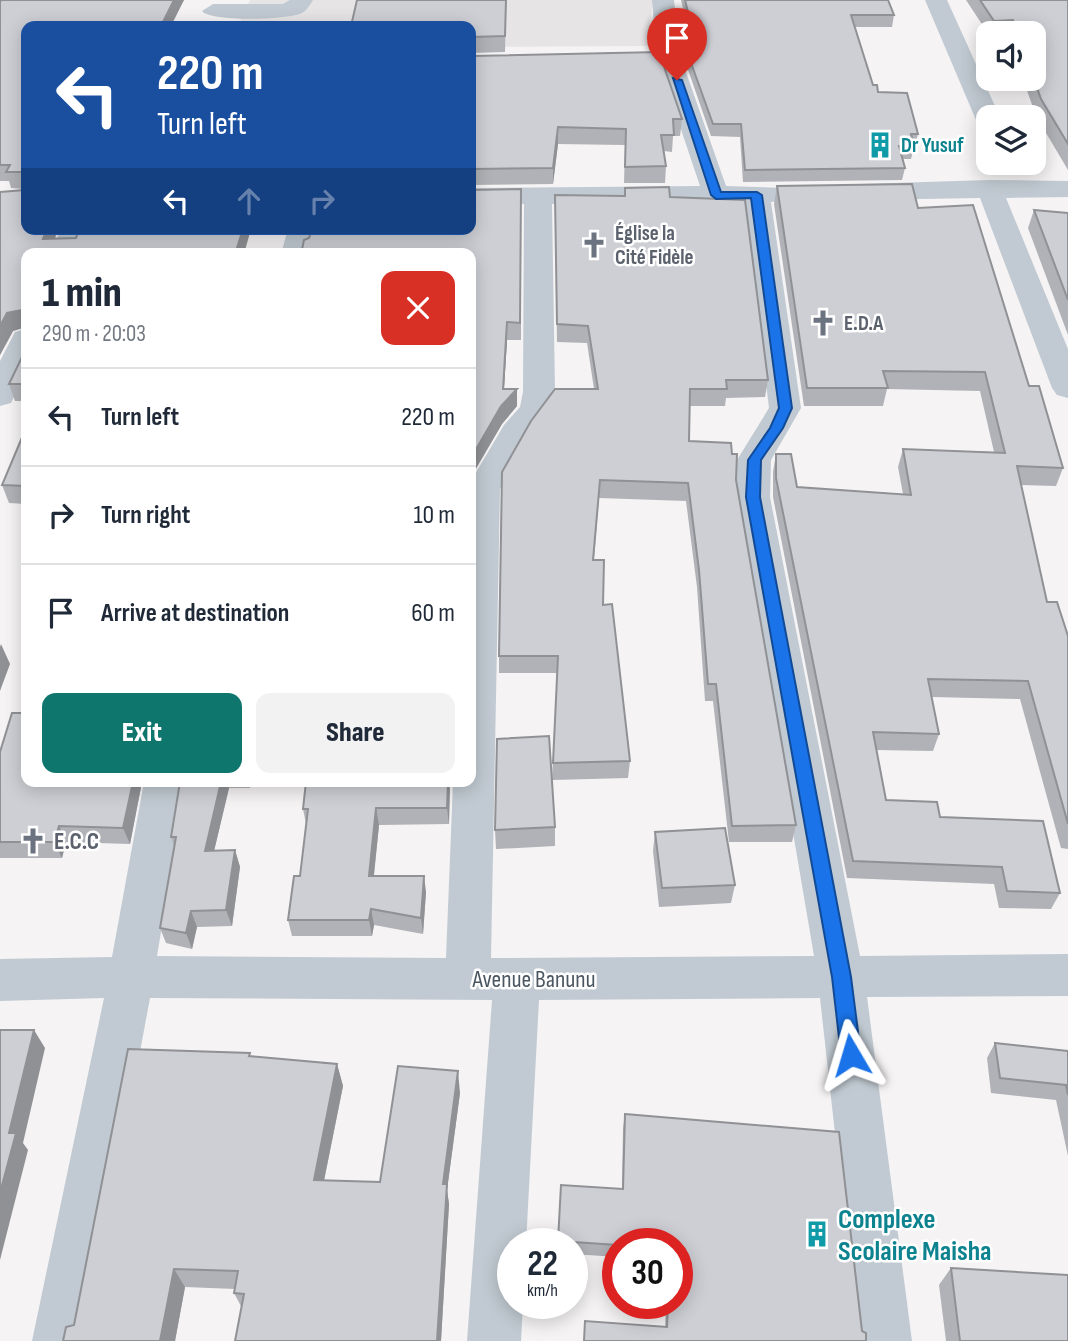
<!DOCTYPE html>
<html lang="en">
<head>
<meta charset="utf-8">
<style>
	body { margin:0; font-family:"Sofia Sans Condensed",sans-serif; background:#f2f2f3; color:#1f2937; height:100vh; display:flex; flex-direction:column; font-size:26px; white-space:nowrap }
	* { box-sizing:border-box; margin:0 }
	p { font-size:23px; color:#747a83 }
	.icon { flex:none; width:38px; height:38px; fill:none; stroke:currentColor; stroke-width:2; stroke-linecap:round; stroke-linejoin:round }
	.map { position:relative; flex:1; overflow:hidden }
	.sheet { position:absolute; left:21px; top:248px; width:455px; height:539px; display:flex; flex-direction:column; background:#fff; border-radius:14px; box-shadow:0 4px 18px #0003 }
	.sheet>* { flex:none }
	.hud { position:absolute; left:21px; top:21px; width:455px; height:214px; border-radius:14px; box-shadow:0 4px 18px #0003; background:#1a4fa0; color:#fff; overflow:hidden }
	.buttons { position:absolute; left:976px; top:21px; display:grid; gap:14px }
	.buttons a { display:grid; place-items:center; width:70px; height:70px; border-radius:14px; background:#fff; box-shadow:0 4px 18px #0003; font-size:35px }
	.speed { position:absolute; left:497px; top:1228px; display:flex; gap:14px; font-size:35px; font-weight:700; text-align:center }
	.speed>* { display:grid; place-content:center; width:91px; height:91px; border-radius:50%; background:#fff; box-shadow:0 4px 18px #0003; line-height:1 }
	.speed small { font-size:18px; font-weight:400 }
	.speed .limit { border:10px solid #d22; background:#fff; color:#111 }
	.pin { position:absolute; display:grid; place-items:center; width:60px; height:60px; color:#fff; margin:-72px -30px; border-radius:50% 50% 50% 0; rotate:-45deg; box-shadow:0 0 7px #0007 }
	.pin .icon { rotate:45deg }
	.me { position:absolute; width:77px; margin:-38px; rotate:353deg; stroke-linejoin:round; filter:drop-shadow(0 0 5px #0008) }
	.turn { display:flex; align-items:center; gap:24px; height:147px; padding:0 21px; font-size:32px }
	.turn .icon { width:91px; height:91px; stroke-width:2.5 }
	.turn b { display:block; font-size:49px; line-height:60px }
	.lanes { display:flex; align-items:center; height:66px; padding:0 21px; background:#0003; justify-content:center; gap:35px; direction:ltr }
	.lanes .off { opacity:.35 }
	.round { display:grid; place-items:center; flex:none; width:74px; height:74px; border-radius:14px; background:#f2f2f3 }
	.summary { display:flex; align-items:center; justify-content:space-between; height:119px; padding:0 21px }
	h1 { font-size:42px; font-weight:800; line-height:52px }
	.primary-button { display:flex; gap:14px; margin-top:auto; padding:14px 21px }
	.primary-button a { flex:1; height:80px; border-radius:14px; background:#0f766e; color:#fff; font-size:28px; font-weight:800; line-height:80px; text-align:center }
	.primary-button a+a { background:#f2f2f3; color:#1f2937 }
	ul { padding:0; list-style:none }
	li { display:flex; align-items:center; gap:21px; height:98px; padding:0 21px; border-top:2px solid #e0e1e3 }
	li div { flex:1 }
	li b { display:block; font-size:26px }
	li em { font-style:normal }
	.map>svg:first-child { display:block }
	.education { fill:#e6e4e5 }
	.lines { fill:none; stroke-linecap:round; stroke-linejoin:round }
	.minor { fill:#c1cad2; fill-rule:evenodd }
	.wall { fill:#b0b2b7 }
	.shaded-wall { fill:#909195 }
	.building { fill:#cdcfd5; stroke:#909195; stroke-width:2 }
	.route { fill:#1a73e8; stroke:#114b97; stroke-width:2 }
	.labels { text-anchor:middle; stroke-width:5; stroke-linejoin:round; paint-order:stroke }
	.far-culture-label { font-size:21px; font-weight:bold; fill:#0d838f; stroke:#fff; text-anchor:start }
	.far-worship-label { font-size:21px; font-weight:bold; fill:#5b616d; stroke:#fff; text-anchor:start }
	.worship-label { font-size:24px; font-weight:bold; fill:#5b616d; stroke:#fff; text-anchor:start }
	.street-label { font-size:24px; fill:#4a5661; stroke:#fff }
	.near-culture-label { font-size:28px; font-weight:bold; fill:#0d838f; stroke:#fff; text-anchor:start }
</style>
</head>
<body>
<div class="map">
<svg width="1068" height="1341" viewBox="0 0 1068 1341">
	<rect width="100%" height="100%" fill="#f5f3f3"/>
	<path class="education" d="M250,0H653L647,46L471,47V26H238Z"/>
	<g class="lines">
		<path class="minor" d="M290,0H313C310,5 307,10 302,13C288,20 210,22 202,11L213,4H283Z
			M652,0H674L681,58L726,186L789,188L793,194L789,200L771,202L801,408L771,460L770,497L860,956L1068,954V996L867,997L912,1341H858L820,998L539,1000L526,1244H513V1304H523L521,1341H467L492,1000L150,998L86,1341H32L104,998L0,1001V959L112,957L144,782H186L157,956L446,958L453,782H471V481L504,425L520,407L523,392L524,204H471V188L700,186L657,58ZM744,202L769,408L737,460L736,497L814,956L491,958L500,489L529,437L552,409L555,392L552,204Z
			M925,0H947L1000,117H989V127L980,125L976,120Z
			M989,180L1068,181V197L1006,198L1068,349V398L1057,395L1052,388L980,198L861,200L852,198L848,192L852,186L861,184Z
			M61,229H89L78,254H50Z
			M288,229H316L309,254H281Z
			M26,329V372L11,403L0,406V361L15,332Z"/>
	</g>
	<path class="wall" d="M184,0L26,229H58L55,239L251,229L26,254V401H15L9,384L23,355L22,328L13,331L0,355V192L24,190L23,189L11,188L9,181H0V2Z
		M357,0H506L505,52L471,53V26Z
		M681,0H888L894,15L892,27H855L873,85L918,134L911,159H903L905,168L902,180L743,182L740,137L711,136L685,61V45H692Z
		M966,0H1068V170L1036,116L1023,79H1034V33H989V35Z
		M471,56L682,119L680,136H673L672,152L664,151L666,166L665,183H624L625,145L558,144L553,184L471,185Z
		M777,186L918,208L1029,386L1063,468L1056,486L1021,485L1047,602L1068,636V849L1061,848L1020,699L932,697L939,734L933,751L876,750L886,800L940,817L1060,893L1051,909L999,908L994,884L847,878L773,497V472L776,454L797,487L903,494L898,467L903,449L994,452L980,391L887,389L883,406H804L774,204Z
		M521,189V340H507L504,389L517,406L502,424L471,477V254Z
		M670,197L768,380L765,397L726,398L725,406H689V441L732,454L796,825L792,842H729L713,701H705L697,587L686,501L599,498L594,560L603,605L630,761L628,778L552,780L557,673H499V656L594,389L587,343L557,342L555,212Z
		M1034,210L1068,213V335L1028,228Z
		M26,428V504L9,503L2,485Z
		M0,752L142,782L130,844L66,842L62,858H0Z
		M180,782H251L250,788H229L214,851L235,850L240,867L232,926L197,927L192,949L166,943L160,928L174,846L171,837Z
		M450,782L449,824L379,825L374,876L426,892L423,934L374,925L372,936H292L288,920L300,876L306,824L303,809Z
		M555,827V846L496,849L495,830Z
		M655,832L735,885L731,903L659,907L653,851Z
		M995,1043L1068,1051V1156L1056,1100L991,1093L987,1058Z
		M251,1057L337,1064L343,1086L324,1181L380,1182L460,1093L447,1190L449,1204L441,1341H235L242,1308L234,1293L235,1289L185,1287L175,1341H63Z
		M625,1114L862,1331L866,1341H584L585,1321L665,1327L666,1304H677V1244H618V1257L572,1254V1244H558L561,1185L622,1189L623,1128Z
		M951,1268L1068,1341H946L939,1285Z"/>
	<path class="shaded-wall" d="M174,0H184L171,26H161Z
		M558,127V144L553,184V168Z
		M47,229H58L49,254L43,239Z
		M243,229H251L244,254H235Z
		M22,310L26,327L13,331L0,355V326L7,313Z
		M507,322V340L503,404L517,389V406L502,424L471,477V458L503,389Z
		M1,644L10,664L0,691V647Z
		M133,782H142L130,844L123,828Z
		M221,782H227L229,788L210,868L205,851Z
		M448,782H450L449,824L447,808Z
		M376,808L379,825L372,892L369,876Z
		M59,826L66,842L62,858L54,842Z
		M235,850L240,867L232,926L226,910Z
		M424,876L426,892L423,934L421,918Z
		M371,909L374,925L372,936L369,920Z
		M191,911L197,927L192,949L186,933Z
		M34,1030L45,1048L23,1143L28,1150L0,1260V1193L9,1133Z
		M337,1064L343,1086L320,1200L314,1180Z
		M458,1071L460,1093L447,1190L449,1204L441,1341H437L443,1184Z
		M174,1269L185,1287L175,1341H160Z"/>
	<path class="building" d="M1,0H174L161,26H26V229H47L43,239L76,238L79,229H243L235,254H26V384H9L23,355L22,310L7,313L0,326V192L24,190L23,172H6L10,165H0V2Z
		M357,0H506L505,36L471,37V26H351Z
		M685,0H888L894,15H851L873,85H877L878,92L907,93L918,134H911L914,147L899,146L905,168L745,170L741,124H713L686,49L685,45H696Z
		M980,0H1068V144L1041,99L1034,79V33H1017L1013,20L994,21Z
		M659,52L682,119H673L674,135H661L666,166L625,167L626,129L558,127L553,168L471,169V56Z
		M912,184L918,208L973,205L1029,386H1039L1063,468L1017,466L1047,602H1057L1068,636V824L1028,681L928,679L939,734L873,732L886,800L937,802L940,817L1043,821L1060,893L1007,891L1002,867L853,861L776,478V454H791L797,487L911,495L903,449L1005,453L985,372L883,371L888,388H807L777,186Z
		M669,187L670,197L745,200L768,380H726L727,389H690L689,441L731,443L732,454H737L736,480L796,825L732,826L716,684H708L699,570L688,483L600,480L593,560H604L603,605L612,604L630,761L553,763L558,656H499L502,472L531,421L555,389H598L588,326L557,324L555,195L625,196V188Z
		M521,189L520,323L507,322L503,389H517L501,406L471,458V254H301L304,240L309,238L312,229H471V190Z
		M1034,210L1068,213V300Z
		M26,428V486L2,485Z
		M12,713H26V782H133L123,828L59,826L54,842H0V752Z
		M549,736L555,827L495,830L497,739Z
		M180,782H221L205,851L235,850L226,910L191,911L186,933L160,928L176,837H171Z
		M306,782H448L447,808H376L369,876H424L421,918L371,909L369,920H288L294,876H300L308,809H303Z
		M725,828L735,885L662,888L655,832Z
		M0,1030H34L9,1133H16L0,1193Z
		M995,1043L1068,1051V1095L1066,1085L1000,1078Z
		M128,1049L250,1053L249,1056L337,1064L314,1180L380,1182L398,1066L458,1071L443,1184H447L437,1341H235L244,1294L234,1293L238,1271L174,1269L160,1341H63L66,1327L74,1325Z
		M625,1114L839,1132L862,1331L866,1333V1341H584L585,1321L667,1327L668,1304H677V1244L618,1245L558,1241L561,1185L623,1189Z
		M951,1268L1068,1275V1341H960Z"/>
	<path class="route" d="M673,78L682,80L721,192H757L762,195L792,408L783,428L761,460L760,497L851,977L861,1055L858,1061L851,1064L844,1061L841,1055L832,977L746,497L748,460L770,428L779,408L751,198L716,199L711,195Z"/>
	<defs>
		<g id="building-bare" transform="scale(2.1)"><path d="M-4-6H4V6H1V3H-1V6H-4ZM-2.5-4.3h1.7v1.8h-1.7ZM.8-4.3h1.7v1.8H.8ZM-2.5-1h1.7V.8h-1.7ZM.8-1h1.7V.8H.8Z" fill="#0f9aa8" stroke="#fff" stroke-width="2.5" paint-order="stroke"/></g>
		<g id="church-bare" transform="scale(2.1)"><path d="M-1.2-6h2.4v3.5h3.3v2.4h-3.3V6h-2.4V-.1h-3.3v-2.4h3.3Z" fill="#6b7280" stroke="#fff" stroke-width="2.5" paint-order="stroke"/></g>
	</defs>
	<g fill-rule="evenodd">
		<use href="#building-bare" x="880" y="145"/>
		<use href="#church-bare" x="594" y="245"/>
		<use href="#church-bare" x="823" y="323"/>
		<use href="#church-bare" x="33" y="841"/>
		<use href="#building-bare" x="817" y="1234"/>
	</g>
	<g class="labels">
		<g class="far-culture-label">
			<text x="901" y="152">Dr Yusuf</text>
		</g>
		<g class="far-worship-label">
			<text x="615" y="240">Église la<tspan x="615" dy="24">Cité Fidèle</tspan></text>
			<text x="844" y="330">E.D.A</text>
		</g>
		<g class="worship-label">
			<text x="54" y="849">E.C.C</text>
		</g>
		<g class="street-label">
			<text x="534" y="987">Avenue Banunu</text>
		</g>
		<g class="near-culture-label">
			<text x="838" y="1228">Complexe<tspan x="838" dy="32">Scolaire Maisha</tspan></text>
		</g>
	</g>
</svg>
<div class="buttons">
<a><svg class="icon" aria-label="sound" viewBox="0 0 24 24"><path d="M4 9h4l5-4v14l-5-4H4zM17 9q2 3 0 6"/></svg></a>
<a><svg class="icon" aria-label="layers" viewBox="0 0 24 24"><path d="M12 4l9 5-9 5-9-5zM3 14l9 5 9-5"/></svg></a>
</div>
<div class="speed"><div>22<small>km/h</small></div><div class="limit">30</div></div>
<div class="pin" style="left:677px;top:80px;background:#d93025"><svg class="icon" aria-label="arrive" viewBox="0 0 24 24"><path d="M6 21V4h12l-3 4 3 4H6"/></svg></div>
<svg class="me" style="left:851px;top:1055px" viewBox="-20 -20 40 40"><path d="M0-17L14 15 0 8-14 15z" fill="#1a73e8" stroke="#fff" stroke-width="4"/></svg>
<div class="hud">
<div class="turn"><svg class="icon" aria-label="left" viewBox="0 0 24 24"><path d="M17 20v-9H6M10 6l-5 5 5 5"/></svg><div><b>220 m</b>Turn left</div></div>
<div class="lanes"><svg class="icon" aria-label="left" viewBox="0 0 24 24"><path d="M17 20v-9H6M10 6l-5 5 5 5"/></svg><svg class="icon off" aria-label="ahead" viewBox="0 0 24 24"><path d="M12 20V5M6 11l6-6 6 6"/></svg><svg class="icon off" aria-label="right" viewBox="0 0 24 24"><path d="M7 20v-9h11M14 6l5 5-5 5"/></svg></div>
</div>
<section class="sheet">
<div class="summary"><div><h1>1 min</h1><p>290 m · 20:03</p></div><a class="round" style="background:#d93025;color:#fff"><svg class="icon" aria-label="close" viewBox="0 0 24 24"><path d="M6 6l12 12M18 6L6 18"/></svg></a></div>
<ul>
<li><svg class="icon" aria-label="left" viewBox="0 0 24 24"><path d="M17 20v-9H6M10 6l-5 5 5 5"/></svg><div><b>Turn left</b></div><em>220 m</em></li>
<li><svg class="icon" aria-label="right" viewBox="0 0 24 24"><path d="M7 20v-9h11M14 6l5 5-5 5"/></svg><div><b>Turn right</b></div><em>10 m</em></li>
<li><svg class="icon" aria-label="arrive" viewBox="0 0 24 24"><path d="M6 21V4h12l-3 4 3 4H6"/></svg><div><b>Arrive at destination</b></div><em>60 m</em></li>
</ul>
<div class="primary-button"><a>Exit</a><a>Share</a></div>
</section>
</div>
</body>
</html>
